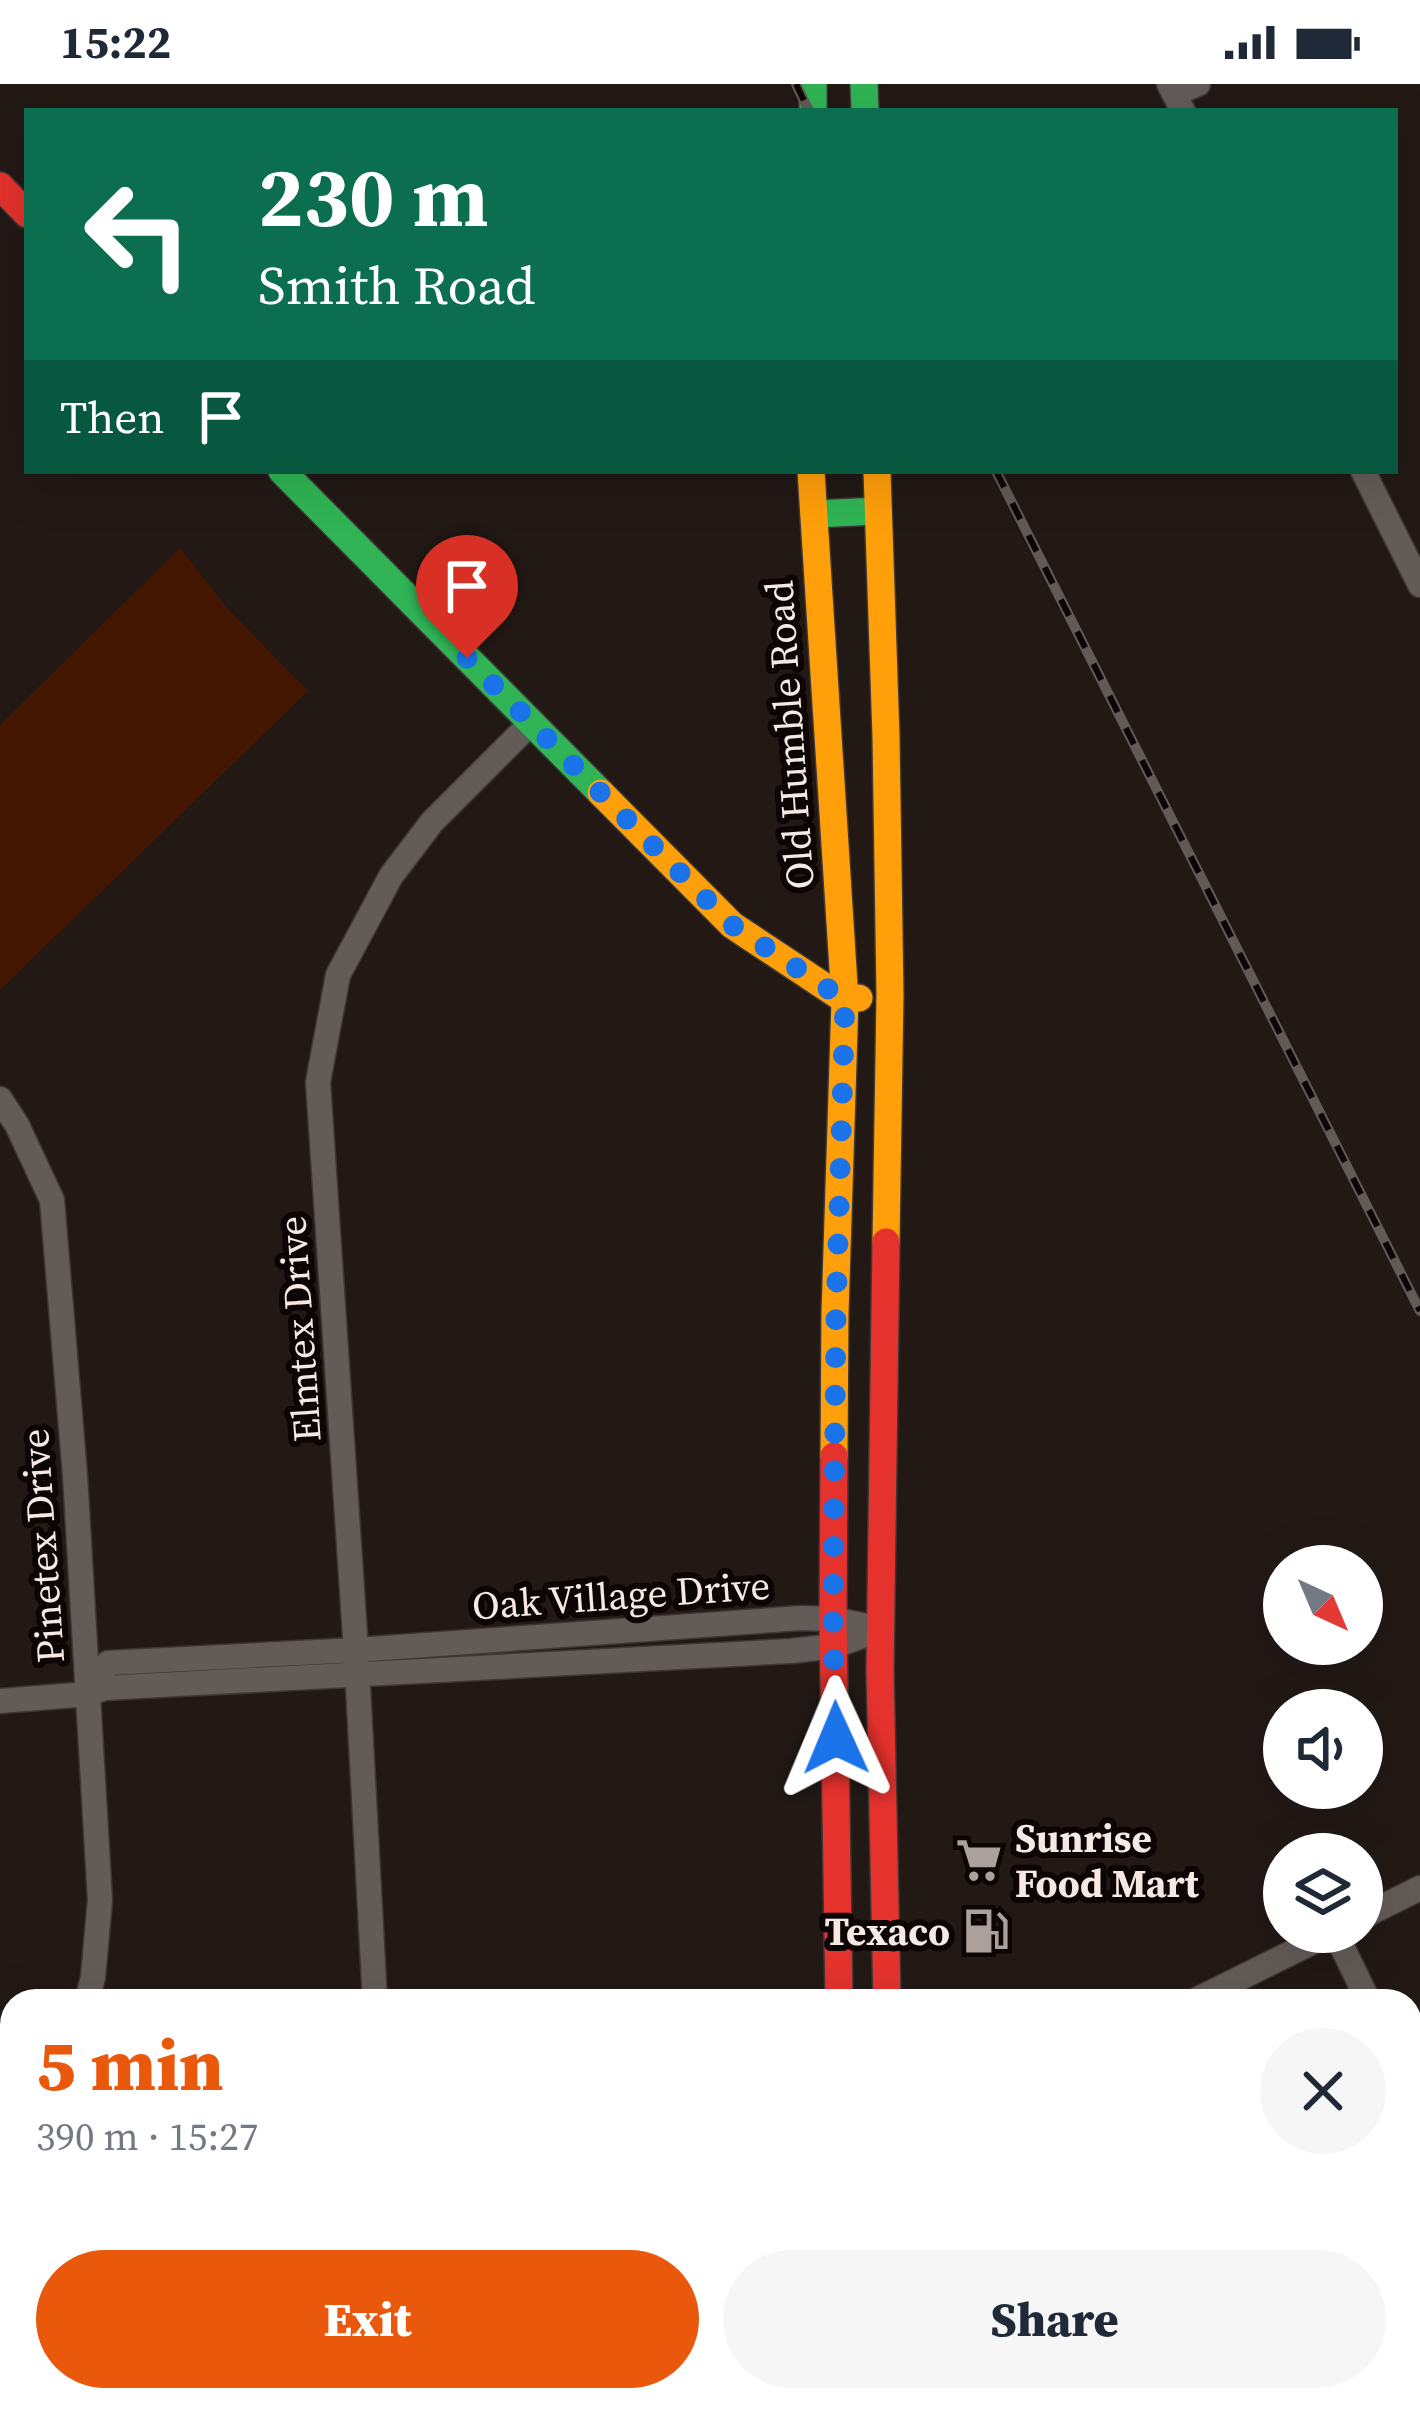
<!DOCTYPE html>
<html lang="en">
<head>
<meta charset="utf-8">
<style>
	body { margin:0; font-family:"Source Serif 4",serif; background:#f6f6f7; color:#1f2937; height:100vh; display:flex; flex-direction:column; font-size:45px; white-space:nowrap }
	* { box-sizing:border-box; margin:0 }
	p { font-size:39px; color:#747a83 }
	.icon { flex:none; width:66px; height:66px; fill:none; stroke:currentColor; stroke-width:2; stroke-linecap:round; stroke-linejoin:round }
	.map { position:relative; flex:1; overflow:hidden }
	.sheet { position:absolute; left:0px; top:1905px; width:1422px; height:423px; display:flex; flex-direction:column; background:#fff; border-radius:36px 36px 0 0; box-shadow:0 12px 48px #0002 }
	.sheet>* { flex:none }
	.hud { position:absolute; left:24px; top:24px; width:1374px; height:366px; border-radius:0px; box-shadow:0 12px 48px #0002; background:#0b6e4f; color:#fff; overflow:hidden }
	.needle { width:78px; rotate:136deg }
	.controls { position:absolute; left:1263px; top:1461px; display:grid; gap:24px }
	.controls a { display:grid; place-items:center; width:120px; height:120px; border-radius:50%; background:#fff; box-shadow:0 12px 48px #0002; font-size:60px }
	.pin { position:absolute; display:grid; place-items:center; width:102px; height:102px; color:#fff; margin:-123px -51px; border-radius:50% 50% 50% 0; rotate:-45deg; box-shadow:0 0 12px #0007 }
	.pin .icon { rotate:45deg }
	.me { position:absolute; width:132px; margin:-66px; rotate:359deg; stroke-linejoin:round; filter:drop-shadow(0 0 9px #0008) }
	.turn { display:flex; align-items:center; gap:42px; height:252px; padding:0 36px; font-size:54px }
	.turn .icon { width:156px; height:156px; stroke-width:2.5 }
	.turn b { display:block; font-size:84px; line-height:102px }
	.then { display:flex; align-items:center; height:114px; padding:0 36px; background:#0003; gap:24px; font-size:45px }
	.round { display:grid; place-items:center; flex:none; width:126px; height:126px; border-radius:63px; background:#f6f6f7 }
	.headline { display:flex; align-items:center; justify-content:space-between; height:204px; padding:0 36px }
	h1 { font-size:72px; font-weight:800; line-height:90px; color:#ea580c }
	.action { display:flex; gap:24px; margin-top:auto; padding:24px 36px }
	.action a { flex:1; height:138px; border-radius:72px; background:#ea580c; color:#fff; font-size:48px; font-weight:800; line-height:138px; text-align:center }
	.action a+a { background:#f6f6f7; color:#1f2937 }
	.status { display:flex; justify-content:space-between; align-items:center; height:84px; padding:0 60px; background:#fff; direction:ltr }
	.status svg { height:33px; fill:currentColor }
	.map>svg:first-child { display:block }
	.green { fill:#441703 }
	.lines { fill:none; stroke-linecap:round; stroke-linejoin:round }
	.street-casing { stroke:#3e3634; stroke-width:27 }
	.fast-casing { stroke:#3e3634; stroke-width:30 }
	.slow-casing { stroke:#3e3634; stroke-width:30 }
	.jam-casing { stroke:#3e3634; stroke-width:30 }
	.street { stroke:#635b57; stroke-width:24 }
	.fast { stroke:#30b455; stroke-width:27 }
	.slow { stroke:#ff9f0a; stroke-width:27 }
	.jam { stroke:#e5322d; stroke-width:27 }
	.rail-casing { stroke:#625a56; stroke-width:10 }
	.rail { stroke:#0c0503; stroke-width:6; stroke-dasharray:18; stroke-linecap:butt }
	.route { stroke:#1a73e8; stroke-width:21; stroke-dasharray:0 37.8 }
	.labels { text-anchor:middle; stroke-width:12; stroke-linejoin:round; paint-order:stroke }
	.street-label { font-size:39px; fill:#f6e9e3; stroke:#0c0503 }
	.poi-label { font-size:39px; font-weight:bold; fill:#f6e9e3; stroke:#0c0503; text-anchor:start }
</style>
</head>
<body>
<div class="status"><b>15:22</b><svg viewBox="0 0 49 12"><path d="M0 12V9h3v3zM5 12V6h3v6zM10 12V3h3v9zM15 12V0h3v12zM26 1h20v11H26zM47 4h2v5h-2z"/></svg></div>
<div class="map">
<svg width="1420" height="2327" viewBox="0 0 1420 2327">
	<rect width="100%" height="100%" fill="#221915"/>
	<path class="green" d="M180,464L228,525L308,607L0,906V641Z
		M955,2316H1099L1092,2327H955Z"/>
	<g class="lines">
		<g class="street-casing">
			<path id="street" d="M1169,0L1183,27
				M1174,10L1198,0
				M1363,387L1420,501
				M0,1015L17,1041L52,1116L75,1391L100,1816L93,1893L87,1917
				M88,1610L108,1579L356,1566L801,1534L833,1535L881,1545
				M0,1617L88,1610L105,1604L791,1567L835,1562L881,1545
				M1362,1833L1420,1804
				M1335,1848L1365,1910L1351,1917
				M375,1917L356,1566L318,998L338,891L391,792L432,738L531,639
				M1194,1917L1333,1848
				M0,2092L12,2078
				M0,2252L12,2264
				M62,2316L73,2327
				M466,2327L479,2316
				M572,2327L586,2316"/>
		</g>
		<g class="fast-casing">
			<path id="fast" d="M813,0V27
				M864,0L865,27
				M282,387L601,709
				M814,430L878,427
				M1410,2243L1420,2230
				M843,2316V2327
				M1340,2327L1349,2316"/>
		</g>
		<g class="slow-casing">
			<path id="slow" d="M811,387L845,916L835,1229L834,1372
				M877,387L886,652L890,911L886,1158
				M601,709L732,841L845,916L859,914
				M1170,2327L1179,2316
				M1417,2327L1420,2324"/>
		</g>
		<g class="jam-casing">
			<path id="jam" d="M0,102L27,130
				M886,1158L880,1586L887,1917
				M834,1372L833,1535L839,1917
				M1410,2042L1420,2031
				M904,2316L905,2327"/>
		</g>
		<use href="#street" class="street"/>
		<use href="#fast" class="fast"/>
		<use href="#slow" class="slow"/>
		<use href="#jam" class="jam"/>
		<g class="rail-casing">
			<path id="rail" d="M796,0L809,27
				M996,387L1420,1227"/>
		</g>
		<use href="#rail" class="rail"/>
	</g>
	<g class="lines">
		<path class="route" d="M467,574L732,841L845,916L836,1229L833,1535L836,1654"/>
	</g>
	<defs>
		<g id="supermarket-bare" transform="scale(3.6)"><path d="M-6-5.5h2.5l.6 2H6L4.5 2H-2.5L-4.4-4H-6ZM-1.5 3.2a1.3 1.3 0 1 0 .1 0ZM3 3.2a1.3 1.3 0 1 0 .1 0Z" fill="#aca09b" stroke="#0c0503" stroke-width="2.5" paint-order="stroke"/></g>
		<g id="fuel-bare" transform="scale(3.6)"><path d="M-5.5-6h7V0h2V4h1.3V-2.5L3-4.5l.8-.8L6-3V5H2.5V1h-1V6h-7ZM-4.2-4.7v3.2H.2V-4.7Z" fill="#aca09b" stroke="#0c0503" stroke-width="2.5" paint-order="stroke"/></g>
	</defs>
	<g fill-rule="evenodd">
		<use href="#supermarket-bare" x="979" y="1776"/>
		<use href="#fuel-bare" x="986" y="1847"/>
	</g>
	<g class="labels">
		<g class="street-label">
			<text transform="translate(789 651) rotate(-94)" y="14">Old Humble Road</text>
			<text transform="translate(299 1245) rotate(-94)" y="14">Elmtex Drive</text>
			<text transform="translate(42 1462) rotate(-94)" y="14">Pinetex Drive</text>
			<text transform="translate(621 1511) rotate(-4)" y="14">Oak Village Drive</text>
		</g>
		<g class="poi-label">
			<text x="1015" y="1768">Sunrise<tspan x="1015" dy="45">Food Mart</tspan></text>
			<text x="950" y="1861" text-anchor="end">Texaco</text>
		</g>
	</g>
</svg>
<div class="controls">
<a><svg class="needle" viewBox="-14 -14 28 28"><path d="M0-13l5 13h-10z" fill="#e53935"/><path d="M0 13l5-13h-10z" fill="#747a83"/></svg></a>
<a><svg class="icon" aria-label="sound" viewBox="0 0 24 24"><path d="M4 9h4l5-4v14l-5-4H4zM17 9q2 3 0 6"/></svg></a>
<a><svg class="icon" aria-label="layers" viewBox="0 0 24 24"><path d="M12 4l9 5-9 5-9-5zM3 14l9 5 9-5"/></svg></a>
</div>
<div class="pin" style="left:467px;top:574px;background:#d93025"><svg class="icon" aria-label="arrive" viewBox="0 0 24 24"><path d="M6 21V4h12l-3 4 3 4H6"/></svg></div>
<svg class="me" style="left:836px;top:1654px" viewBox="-20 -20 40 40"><path d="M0-17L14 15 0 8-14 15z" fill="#1a73e8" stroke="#fff" stroke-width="4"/></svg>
<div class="hud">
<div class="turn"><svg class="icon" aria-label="left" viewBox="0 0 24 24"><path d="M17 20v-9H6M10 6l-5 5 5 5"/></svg><div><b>230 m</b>Smith Road</div></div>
<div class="then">Then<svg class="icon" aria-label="arrive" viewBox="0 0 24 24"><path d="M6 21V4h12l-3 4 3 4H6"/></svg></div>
</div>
<section class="sheet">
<div class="headline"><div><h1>5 min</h1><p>390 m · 15:27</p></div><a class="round"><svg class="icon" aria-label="close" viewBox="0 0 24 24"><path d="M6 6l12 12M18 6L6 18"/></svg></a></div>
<div class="action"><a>Exit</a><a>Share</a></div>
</section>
</div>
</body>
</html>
